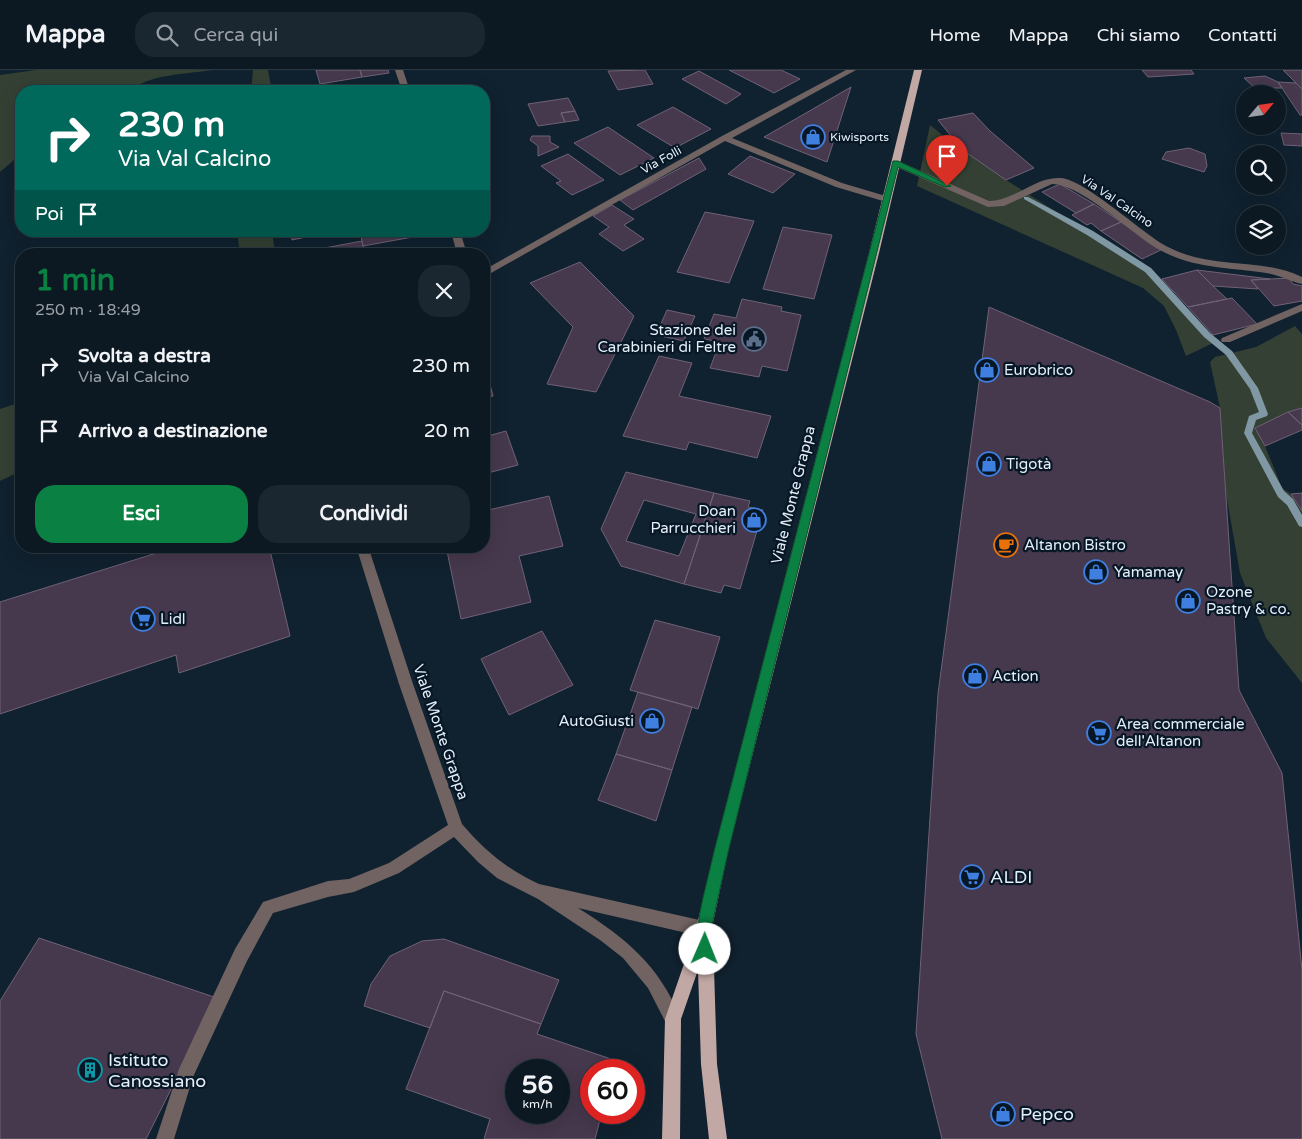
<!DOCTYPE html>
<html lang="it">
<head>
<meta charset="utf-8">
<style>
	body { margin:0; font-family:"Varela Round",sans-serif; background:#1a2630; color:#f1f3f6; height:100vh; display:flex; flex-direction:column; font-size:19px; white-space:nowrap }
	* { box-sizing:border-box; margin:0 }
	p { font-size:16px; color:#9aa0a6 }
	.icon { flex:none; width:28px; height:28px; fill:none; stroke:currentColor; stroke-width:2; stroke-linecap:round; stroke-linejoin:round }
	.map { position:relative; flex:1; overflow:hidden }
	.side { position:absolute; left:15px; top:178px; width:475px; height:305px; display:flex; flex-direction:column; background:#0c1923; border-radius:20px; box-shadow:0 5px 20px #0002,0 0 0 1px #2c3841 }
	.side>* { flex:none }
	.guide { position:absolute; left:15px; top:15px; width:475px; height:152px; border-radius:20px; box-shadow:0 5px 20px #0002,0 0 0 1px #2c3841; background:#00695c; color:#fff; overflow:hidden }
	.needle { width:32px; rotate:61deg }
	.controls { position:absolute; left:1236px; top:15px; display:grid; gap:10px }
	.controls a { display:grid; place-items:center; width:50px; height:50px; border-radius:50%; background:#0c1923; box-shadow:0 5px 20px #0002,0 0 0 1px #2c3841; font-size:25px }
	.speed { position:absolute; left:505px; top:989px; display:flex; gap:10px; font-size:25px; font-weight:700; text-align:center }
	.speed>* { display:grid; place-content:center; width:65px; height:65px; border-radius:50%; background:#0c1923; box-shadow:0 5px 20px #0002,0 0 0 1px #2c3841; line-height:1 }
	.speed small { font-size:12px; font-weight:400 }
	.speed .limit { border:8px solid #d22; background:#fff; color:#111 }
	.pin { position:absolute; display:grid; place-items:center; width:42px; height:42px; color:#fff; margin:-51px -21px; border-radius:50% 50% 50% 0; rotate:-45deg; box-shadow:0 0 5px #0007 }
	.pin .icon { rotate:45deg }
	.me { position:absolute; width:55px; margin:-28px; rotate:1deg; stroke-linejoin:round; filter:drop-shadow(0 0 4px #0008) }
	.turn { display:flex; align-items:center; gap:18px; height:105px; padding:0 20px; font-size:22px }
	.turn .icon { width:65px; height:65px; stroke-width:2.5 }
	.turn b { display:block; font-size:35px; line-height:42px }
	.then { display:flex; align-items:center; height:48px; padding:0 20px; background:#0003; gap:10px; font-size:19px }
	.round { display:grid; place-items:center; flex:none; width:52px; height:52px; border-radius:20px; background:#1a2630 }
	.head { display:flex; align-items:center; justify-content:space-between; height:85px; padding:0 20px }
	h1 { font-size:30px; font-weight:800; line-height:38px; color:#0b8043 }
	.cta { display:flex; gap:10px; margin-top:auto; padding:10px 20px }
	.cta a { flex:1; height:58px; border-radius:20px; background:#0b8043; color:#fff; font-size:20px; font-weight:800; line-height:58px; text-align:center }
	.cta a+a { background:#1a2630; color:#f1f3f6 }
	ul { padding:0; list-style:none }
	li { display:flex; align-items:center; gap:15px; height:65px; padding:0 20px }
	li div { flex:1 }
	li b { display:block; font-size:19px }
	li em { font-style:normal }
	header { display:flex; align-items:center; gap:30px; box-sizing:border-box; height:70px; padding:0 25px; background:#0c1923; border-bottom:1px solid #2c3841 }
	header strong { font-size:24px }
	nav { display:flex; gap:28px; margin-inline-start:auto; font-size:18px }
	.search { width:350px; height:45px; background:#1a2630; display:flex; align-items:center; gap:12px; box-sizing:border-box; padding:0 18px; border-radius:20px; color:#9aa0a6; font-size:19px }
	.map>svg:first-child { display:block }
	.green { fill:#334033 }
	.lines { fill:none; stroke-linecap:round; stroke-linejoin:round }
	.stream { fill:#8097a4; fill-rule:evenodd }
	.building { fill:#46384d; stroke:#706276; fill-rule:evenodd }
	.minor { fill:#706362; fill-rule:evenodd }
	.major { fill:#c2a8a5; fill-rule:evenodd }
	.route { fill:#0b8043; stroke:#07532c }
	.labels { text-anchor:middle; stroke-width:4.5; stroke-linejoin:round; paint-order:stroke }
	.far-poi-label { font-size:12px; fill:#e4eff9; stroke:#071725; text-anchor:start }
	.far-street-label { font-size:12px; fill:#e4eff9; stroke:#071725 }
	.poi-label { font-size:15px; fill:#e4eff9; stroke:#071725; text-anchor:start }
	.street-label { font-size:15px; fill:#e4eff9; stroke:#071725 }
	.near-poi-label { font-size:18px; fill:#e4eff9; stroke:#071725; text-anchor:start }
</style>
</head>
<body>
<header>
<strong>Mappa</strong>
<div class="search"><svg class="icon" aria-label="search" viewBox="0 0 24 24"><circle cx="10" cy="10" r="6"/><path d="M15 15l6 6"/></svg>Cerca qui</div>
<nav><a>Home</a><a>Mappa</a><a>Chi siamo</a><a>Contatti</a></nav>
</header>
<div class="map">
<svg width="1302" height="1069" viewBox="0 0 1302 1069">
	<rect width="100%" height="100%" fill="#10212f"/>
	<path class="green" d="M36,0H213C196,3 140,5 133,21H21V84L0,102V5Z
		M253,0H268L272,21H251Z
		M930,55L951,72L1006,110L1162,209L1207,265L1215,272L1186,286L1176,260L1164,236L1143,218L917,116Z
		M237,161H272L275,184H240Z
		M1295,256L1302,264V338L1288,342L1255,358L1265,376L1282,418L1291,424L1302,441V613L1266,568L1240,503L1226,424L1220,338L1210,292L1215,287L1256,277Z
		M21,332V401L0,411V339Z"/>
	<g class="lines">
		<path class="stream" d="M1024,127H1028L1093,161L1151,198L1210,263L1232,281L1258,318L1268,344L1267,346L1256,350L1252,363L1284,421L1293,429L1302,445V457L1299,456L1287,435L1278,427L1244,363L1249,346L1259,342L1250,319L1226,285L1204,267L1145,202L1087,165L1024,129Z"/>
	</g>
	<path class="building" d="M316,0H360L362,7L320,14Z
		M360,0H388L389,3L362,7Z
		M645,0L653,14L618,20L608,1Z
		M729,0H781L800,9L774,23Z
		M1142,0H1191L1194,4L1148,7Z
		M1283,0H1302V19Z
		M699,1L741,24L726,34L682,9Z
		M1265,6L1278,12L1282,18H1255L1244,8Z
		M1278,12L1296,13L1302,19V45H1300Z
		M851,17L827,92L764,67L799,47Z
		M568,28L575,41L561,43L565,52L538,56L528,34Z
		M673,37L711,59L675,78L637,55Z
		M575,41L579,50L565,52L561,43Z
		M973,43L990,61L1034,98L1006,110L951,72L955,71L938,50Z
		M608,57L654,88L620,105L574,73Z
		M1281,63L1302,64V76L1284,75Z
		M532,66H550V72L559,77L538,86V76L530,70Z
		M1189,78L1205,84L1207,96L1204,102L1162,89L1166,82Z
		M568,84L604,110L572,125L556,113L561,111L541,96Z
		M750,86L795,104L773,123L728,104Z
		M699,88L706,99L633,140L620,130Z
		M1060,114L1094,134L1076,143L1042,122Z
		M1094,134L1121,152L1101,161L1091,153L1087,155L1072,145Z
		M612,135L634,149L624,155L644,169L623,181L599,164L609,157L593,146Z
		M705,142L754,151L729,213L677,202Z
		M1121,152L1161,180L1142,189L1101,161Z
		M783,157L832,165L814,229L763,219Z
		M290,161H334L292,170Z
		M360,161H435V163L363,176Z
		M362,171L365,184H315L314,180Z
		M580,192L634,246L596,322L547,314L573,257L530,213Z
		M1197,200L1270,209L1251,210L1258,219L1213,216Z
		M1197,200L1213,216L1227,229L1188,237L1162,209Z
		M1289,208L1293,214L1302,216V231L1274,236L1251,210Z
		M1232,228L1257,254L1213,265L1188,237Z
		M742,229L782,237L781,241L801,245L787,301L762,296L759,307L710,298L720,272L704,269L714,244L736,248Z
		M989,237L1210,332L1220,338L1239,620L1282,703L1302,900V1069H942L916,964L938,624Z
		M667,240L695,246L684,271L656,265Z
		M659,286L692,293L679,326L771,346L757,388L689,372L686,380L623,366Z
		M484,291L493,326L484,328Z
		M1302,338V355L1288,342Z
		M1288,342L1302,355V360L1265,376L1255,358Z
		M506,361L518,395L484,404V367Z
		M626,402L714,423L684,514L621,496L601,459ZM644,430L696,444L679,486L626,471Z
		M714,423L750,431L748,437L763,440L740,519L724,515L721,523L684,514Z
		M1302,423V441L1291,424Z
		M549,426L563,476L519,486L531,532L461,549L446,476H484V441Z
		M179,476H269L290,566L179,603L176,585L0,644V532Z
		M655,550L720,567L698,639L630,620Z
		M542,561L573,615L509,645L481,589Z
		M638,622L692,637L672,700L616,684Z
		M616,684L672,700L656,751L598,730Z
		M39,868L217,928L146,1069H0V931Z
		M444,869L559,910L541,954L444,921L430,958L364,936L371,914L390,886L422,871Z
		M444,921L541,954L537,964L617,991L614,1000H591V1042H602L595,1069H484L490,1049L406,1019ZM516,1000H559V1042H516Z"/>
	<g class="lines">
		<path class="minor" d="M395,0H403L410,21H402Z
			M846,0H856L732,68L842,113L889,127V131H883L836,117L725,71L484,207V200L722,66Z
			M892,91H898L989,131C1015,131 1035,106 1061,108C1085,110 1141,162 1166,176C1212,201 1258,186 1302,207V214C1289,211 1279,205 1266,203C1228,197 1193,199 1158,179C1132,164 1081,114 1052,114L1004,136L988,137L892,95Z
			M451,161H460L467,184H457Z
			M1302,234V241L1230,272H1222L1221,270L1222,268Z
			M356,476H368L413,614L462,754C484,780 508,800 539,814L704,851L709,854L712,859L709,864L704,867L578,838C626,868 659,895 681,949L679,955L673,957L667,955L648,918L623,888L600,870L538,829L497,808L478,792L454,767L399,803L354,822L328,827L273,843L247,891L193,1007L174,1069H156L179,999L235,879L263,832L328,811L349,809L389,793L448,755L399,614Z"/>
		<path class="major" d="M914,0H922L879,183L728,782L711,862L713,867L717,994L727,1069H709L701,994L698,900L681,949L680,1069H662L665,949L696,859L714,782L869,183Z"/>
	</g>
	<path class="route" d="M893,91H898L951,116L945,117L898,97L728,782L711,859L712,879L710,884L705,886L700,884C691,862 709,807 714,782Z"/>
	<defs>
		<g id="shop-ring" transform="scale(1.25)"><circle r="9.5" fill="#071725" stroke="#3f7fe0" stroke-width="1.5"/><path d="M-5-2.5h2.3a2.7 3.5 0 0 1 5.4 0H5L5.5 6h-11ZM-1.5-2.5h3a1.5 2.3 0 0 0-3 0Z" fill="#3f7fe0"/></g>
		<g id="civic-ring" transform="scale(1.25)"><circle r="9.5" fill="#071725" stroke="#5c6f8a" stroke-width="1.5"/><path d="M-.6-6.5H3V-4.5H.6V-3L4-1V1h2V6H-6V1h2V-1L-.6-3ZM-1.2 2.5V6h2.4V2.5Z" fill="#5c6f8a"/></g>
		<g id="cafe-ring" transform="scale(1.25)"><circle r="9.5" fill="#071725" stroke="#e8710a" stroke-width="1.5"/><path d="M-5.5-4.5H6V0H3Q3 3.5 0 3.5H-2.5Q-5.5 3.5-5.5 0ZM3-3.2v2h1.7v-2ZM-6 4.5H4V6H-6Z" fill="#e8710a"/></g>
		<g id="supermarket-ring" transform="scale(1.25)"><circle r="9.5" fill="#071725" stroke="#3f7fe0" stroke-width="1.5"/><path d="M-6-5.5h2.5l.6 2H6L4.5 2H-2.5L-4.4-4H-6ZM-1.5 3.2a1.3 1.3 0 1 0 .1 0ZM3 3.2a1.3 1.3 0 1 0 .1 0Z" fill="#3f7fe0"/></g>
		<g id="building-ring" transform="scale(1.25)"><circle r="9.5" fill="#071725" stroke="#0f9aa8" stroke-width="1.5"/><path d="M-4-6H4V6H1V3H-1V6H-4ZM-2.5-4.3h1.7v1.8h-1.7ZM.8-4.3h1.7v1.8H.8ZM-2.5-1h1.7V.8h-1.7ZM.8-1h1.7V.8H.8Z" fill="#0f9aa8"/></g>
	</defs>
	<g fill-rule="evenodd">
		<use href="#shop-ring" x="813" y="67"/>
		<use href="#civic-ring" x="754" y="269"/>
		<use href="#shop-ring" x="987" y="300"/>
		<use href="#shop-ring" x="989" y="394"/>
		<use href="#shop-ring" x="754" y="450"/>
		<use href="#cafe-ring" x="1006" y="475"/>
		<use href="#shop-ring" x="1096" y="502"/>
		<use href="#shop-ring" x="1188" y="531"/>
		<use href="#supermarket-ring" x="143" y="549"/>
		<use href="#shop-ring" x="975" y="606"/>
		<use href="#shop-ring" x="652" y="651"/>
		<use href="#supermarket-ring" x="1099" y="663"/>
		<use href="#supermarket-ring" x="972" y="807"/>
		<use href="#building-ring" x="90" y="1000"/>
		<use href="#shop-ring" x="1003" y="1044"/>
	</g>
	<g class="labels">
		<g class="far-poi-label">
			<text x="830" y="71">Kiwisports</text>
		</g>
		<g class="far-street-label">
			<text transform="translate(661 90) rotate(-29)" y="4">Via Folli</text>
			<text transform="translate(1117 131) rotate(34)" y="4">Via Val Calcino</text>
		</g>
		<g class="poi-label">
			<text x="736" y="265" text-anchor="end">Stazione dei<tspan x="736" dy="17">Carabinieri di Feltre</tspan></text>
			<text x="1004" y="305">Eurobrico</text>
			<text x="1006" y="399">Tigotà</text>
			<text x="736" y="446" text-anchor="end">Doan<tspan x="736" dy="17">Parrucchieri</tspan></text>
			<text x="1024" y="480">Altanon Bistro</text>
			<text x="1114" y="507">Yamamay</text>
			<text x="1206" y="527">Ozone<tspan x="1206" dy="17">Pastry &amp; co.</tspan></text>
			<text x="160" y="554">Lidl</text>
			<text x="992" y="611">Action</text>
			<text x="634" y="656" text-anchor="end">AutoGiusti</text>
			<text x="1116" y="659">Area commerciale<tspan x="1116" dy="17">dell'Altanon</tspan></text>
		</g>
		<g class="street-label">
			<text transform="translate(793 425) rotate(-76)" y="5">Viale Monte Grappa</text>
			<text transform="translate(441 662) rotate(71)" y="5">Viale Monte Grappa</text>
		</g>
		<g class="near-poi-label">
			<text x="990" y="813">ALDI</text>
			<text x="108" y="996">Istituto<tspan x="108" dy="21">Canossiano</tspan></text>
			<text x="1020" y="1050">Pepco</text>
		</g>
	</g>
</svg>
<div class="controls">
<a><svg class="needle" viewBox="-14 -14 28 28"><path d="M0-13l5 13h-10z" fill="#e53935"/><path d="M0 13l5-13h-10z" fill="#9aa0a6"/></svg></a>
<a><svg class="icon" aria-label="search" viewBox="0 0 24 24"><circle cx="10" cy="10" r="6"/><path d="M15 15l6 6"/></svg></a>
<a><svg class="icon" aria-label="layers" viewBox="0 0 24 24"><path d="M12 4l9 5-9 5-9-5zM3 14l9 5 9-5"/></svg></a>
</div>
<div class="speed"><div>56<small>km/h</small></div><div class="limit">60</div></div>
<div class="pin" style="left:947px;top:116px;background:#d93025"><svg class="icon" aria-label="arrive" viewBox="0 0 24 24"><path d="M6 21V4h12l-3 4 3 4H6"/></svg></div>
<svg class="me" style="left:705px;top:879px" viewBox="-20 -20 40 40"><circle r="19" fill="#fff"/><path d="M0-13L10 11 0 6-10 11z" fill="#0b8043"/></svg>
<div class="guide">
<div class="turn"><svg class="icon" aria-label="right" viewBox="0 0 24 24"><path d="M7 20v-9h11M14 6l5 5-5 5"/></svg><div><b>230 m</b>Via Val Calcino</div></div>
<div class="then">Poi<svg class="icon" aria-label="arrive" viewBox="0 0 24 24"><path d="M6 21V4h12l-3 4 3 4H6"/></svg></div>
</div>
<section class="side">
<div class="head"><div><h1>1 min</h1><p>250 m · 18:49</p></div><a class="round"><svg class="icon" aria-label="close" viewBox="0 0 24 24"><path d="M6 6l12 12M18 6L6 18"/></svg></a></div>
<ul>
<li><svg class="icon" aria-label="right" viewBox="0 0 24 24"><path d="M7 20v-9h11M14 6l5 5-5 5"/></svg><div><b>Svolta a destra</b><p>Via Val Calcino</p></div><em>230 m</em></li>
<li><svg class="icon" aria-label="arrive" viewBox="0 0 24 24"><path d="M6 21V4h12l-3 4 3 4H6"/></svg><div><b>Arrivo a destinazione</b></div><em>20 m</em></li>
</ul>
<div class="cta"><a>Esci</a><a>Condividi</a></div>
</section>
</div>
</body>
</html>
